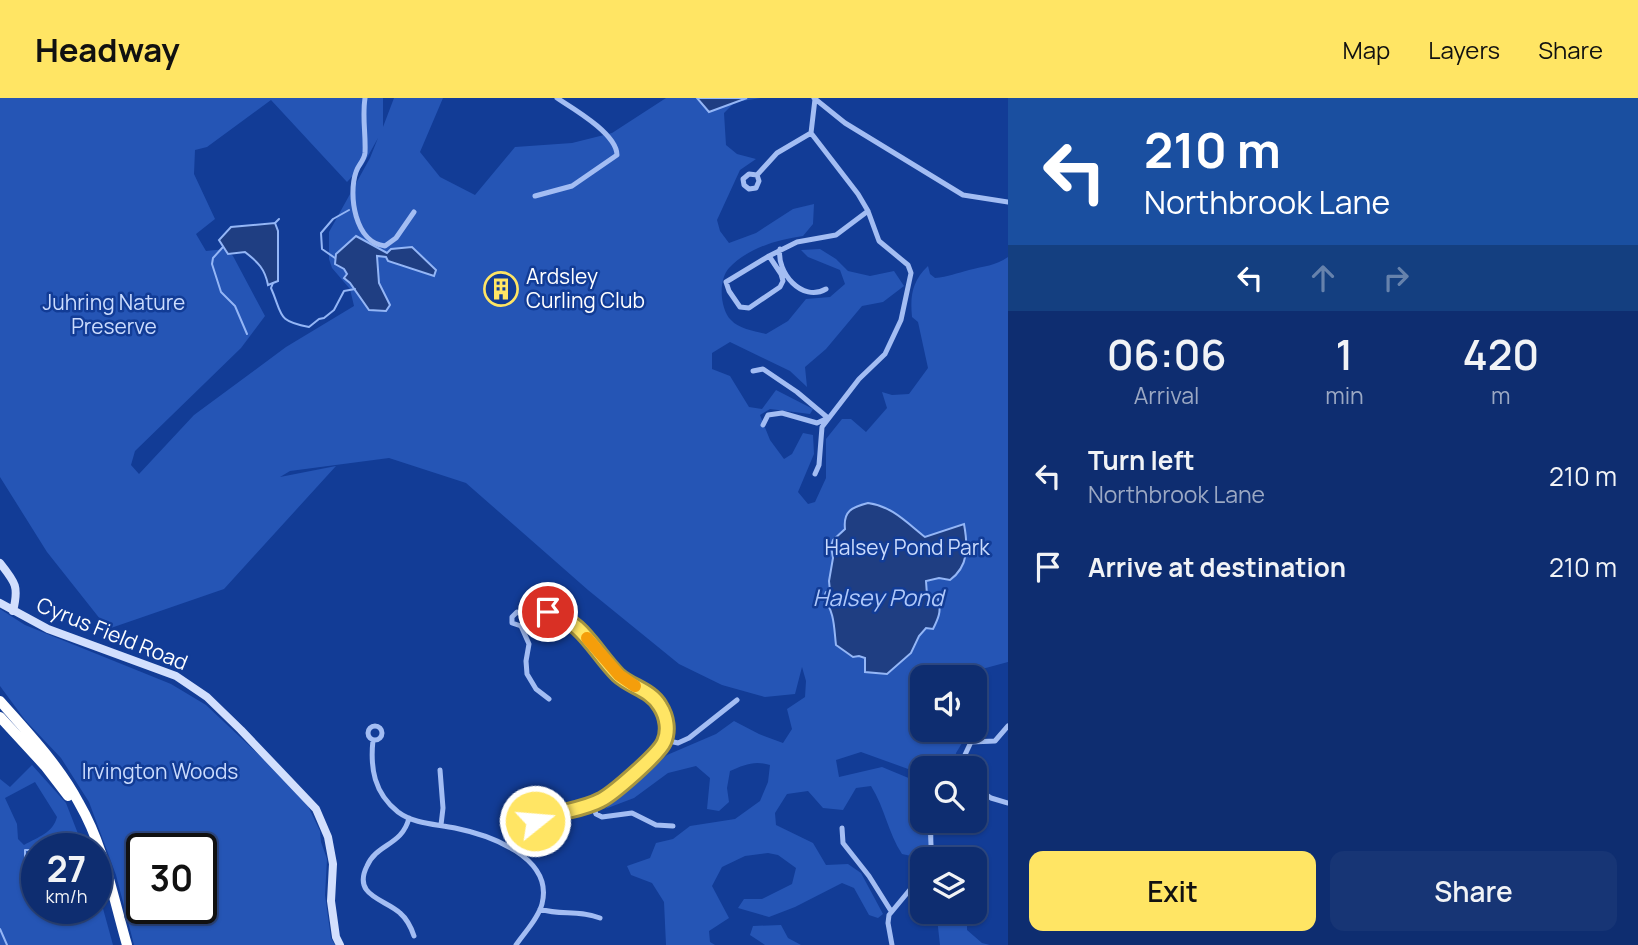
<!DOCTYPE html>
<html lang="en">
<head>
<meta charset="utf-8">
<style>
	body { margin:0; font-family:Manrope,sans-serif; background:#173575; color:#f1f3f6; height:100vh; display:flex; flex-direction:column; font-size:26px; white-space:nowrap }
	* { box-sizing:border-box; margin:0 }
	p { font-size:23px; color:#9ba8c3 }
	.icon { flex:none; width:38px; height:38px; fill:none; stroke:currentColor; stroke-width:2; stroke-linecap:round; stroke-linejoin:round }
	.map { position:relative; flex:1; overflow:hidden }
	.sheet { display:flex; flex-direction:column; background:#0e2d70; width:630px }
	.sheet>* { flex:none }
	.guide { background:#1a4fa0; color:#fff; overflow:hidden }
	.tools { position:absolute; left:910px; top:567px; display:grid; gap:14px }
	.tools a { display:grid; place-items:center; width:77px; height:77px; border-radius:14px; background:#0e2d70; box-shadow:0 2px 5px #0004,0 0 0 2px #2e4983; font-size:35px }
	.speed { position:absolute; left:21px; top:735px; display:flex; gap:14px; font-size:35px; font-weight:700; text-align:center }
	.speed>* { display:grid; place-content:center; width:91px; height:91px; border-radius:50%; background:#0e2d70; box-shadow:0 2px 5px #0004,0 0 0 2px #2e4983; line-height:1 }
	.speed small { font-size:18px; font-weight:400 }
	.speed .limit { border:4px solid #111; border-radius:10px; background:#fff; color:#111 }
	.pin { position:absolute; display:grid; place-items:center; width:60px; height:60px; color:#fff; margin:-30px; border:4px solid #fff; border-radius:50%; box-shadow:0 2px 7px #0007 }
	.me { position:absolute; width:77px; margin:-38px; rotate:73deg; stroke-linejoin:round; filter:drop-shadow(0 0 5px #0008) }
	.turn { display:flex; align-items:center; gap:24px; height:147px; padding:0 21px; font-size:32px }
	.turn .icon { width:91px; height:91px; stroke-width:2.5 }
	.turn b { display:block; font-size:49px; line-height:60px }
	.lanes { display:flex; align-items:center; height:66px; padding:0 21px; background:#0003; justify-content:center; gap:35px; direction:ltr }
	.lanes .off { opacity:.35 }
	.eta { display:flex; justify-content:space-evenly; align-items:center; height:119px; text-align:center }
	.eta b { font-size:42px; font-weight:600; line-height:49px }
	.cta { display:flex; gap:14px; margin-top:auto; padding:14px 21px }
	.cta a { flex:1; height:80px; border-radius:14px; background:#ffe564; color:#111; font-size:28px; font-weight:600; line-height:80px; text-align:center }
	.cta a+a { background:#173575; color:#f1f3f6 }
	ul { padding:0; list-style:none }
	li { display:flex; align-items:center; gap:21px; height:91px; padding:0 21px }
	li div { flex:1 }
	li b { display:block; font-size:26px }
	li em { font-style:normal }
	header { display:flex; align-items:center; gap:42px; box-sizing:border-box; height:98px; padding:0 35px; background:#ffe564; color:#111 }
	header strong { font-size:33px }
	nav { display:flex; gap:38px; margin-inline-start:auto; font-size:24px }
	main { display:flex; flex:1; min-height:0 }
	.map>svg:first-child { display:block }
	.green { fill:#2555b5; fill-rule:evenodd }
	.water { fill:#1f3e82; stroke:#94b6f6; stroke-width:2 }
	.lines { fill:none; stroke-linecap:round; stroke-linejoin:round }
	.stream { stroke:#94b6f6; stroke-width:2 }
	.street { stroke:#a3bdf3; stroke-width:5 }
	.secondary { stroke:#d2dffd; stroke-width:8 }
	.highway { stroke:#fff; stroke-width:10 }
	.route-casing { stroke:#a69541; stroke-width:18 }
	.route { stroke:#ffe564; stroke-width:12 }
	.slow { stroke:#f59e0b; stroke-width:12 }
	.labels { text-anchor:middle; stroke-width:5; stroke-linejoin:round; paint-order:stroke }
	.poi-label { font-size:21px; fill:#fff; stroke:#123c96; text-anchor:start }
	.park-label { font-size:21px; fill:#cadbfd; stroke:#123c96 }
	.street-label { font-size:21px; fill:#fff; stroke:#123c96 }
	.water-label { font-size:23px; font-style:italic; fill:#afc8fa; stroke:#123c96 }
</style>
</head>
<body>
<header>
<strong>Headway</strong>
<nav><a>Map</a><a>Layers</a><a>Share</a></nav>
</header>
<main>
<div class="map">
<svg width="1008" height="847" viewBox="0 0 1008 847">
	<rect width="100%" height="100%" fill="#123c96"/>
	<path class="green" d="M0,0H383V29L394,0H443L420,54L440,79L475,97L515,49L572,45L612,35L666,0H761L735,4L724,15L726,47L737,56L756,61L740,72L717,122L720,133L729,145L756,135L793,111L814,106L813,126L803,138C776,142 748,150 729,170C718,182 720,211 731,222C739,231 755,233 766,236L788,223L806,201L830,199L845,186L840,172L808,159L801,152L820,151L836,161L848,173L870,178L894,173L904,188L883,204L862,208L826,251L805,269L807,289L790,273L730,244L712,255V271L730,278L749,309L762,311L776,292L813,311L810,316L770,311L760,317L770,342L784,361L792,356L803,335L813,337L814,356L798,394L808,406L815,404L826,380V341L842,321H851L866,334L887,310L882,294L892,297L909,296L928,270L918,224L912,219C910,198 912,183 928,168L930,176L935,180C948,179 957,175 969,172C984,168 995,168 1008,159V564L982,571L972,579H922V632H946L949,635L954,632H970L956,655L955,670H922V676L861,654L836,662L839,679L882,669L911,681L922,693V723H937L932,748H941L946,761H925L902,756C888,735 885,710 871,688L856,690L843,712L823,710L808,693L787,696L775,715L776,727L813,745L826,767L848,766L861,775L883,816L878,820L869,817L854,790L842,785L795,809L769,819L738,810L744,801H762L792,786L796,770L778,757L768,755L745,758L722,769L712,788L729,820L709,833L710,844L715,847H666L664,804L652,785L631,777L627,768L650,760L656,745L673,741L690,728L735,721L760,703L768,684L770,667C754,662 744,667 730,673L727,690L729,704L719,713L707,711L710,680L696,668L668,675L634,700L605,711L667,657L716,636L734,623L759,636L783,645L792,631L787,611L805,599L806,583L802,569L795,596L765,599L722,587L679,566L588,492L466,385L389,360L290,373L280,379L336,368L224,491L108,531L47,454L0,379ZM271,2L347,84L363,67L378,40L370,60L329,134V161L332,170L350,191L354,208L286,249L194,317L139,376L131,367L135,353L241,250L265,218L233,158L226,151L206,153L196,136L215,121L194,76L195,52L207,49Z
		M0,511L25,527L171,586L206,607L274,671L308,708L320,733L321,744L327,761L325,797L331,840L335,847H134L116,777L89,704L61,660L25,622L0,588ZM142,751H201V810H142Z
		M32,667L66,705L84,751H37V810H96V785L113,847H0V681L10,689ZM35,684L57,719C53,735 38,739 24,747L18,741L17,726L5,700Z
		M931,814H967V832L982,845L990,847H940L937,820Z
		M781,827L788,840L801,847H765L750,837L753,828Z"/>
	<path class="water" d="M697,0H747L709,14Z
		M275,125L278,133V183L268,187C265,171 258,164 245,154L228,156L219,142L231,129Z
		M356,138L387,155L391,151L412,149L436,172L434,178L388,163L386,159L377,158L379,185L390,207L386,213L369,212L350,185L344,180L347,176L344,171L335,166L336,156Z
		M868,405C892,408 907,425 925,439L964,426C968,448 969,468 950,482L939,480L926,483L927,497L930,502L938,501C942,513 938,521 933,531L926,530L919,538L911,555L887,576L865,574V560L859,558L853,559L836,547C834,532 835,512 823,501L826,494L830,493L829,483L833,460L831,448L833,442L845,431C843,413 852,409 868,405Z"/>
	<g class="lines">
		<path class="stream" d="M275,125L279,121
			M223,149L213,160L212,166L221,194L235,208L247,236
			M335,160L322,151L321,135L333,121L349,112
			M273,185L271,190C283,217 276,223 309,229L319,221L324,220L334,212L344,193L355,191
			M57,751L71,743
			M25,783V752H37
			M0,831L7,847"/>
		<path class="street" d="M365,0C362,19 366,36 365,55C364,63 358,67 356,74C348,97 355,145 385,148L396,140L414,114
			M814,0L845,25L963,97L1008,104
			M815,1L811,35L858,96L868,113L879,143L908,167L911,175L901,222L885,256L859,281L822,329L819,367L815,376
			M757,77L749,76L743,81L744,87L749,91L756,90L759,83L757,77L777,55L811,35
			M535,98L572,88L617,57C617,36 574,11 557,0
			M780,151C776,174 802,205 826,191
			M769,158L781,176L783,183L780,189L749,210L740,209L729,193L726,184Z
			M769,158L797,144L836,137L868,113
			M753,273L763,271L797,294L828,320
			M763,327L768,317L782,315L817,325L828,320
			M521,528L529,546L526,563L527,576L536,591L549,601
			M368 635a7 7 0 1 1 14 0a7 7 0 1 1-14 0Z
			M373,642C370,670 374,695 398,714C414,726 436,726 455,730C489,737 554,759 542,806C538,821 524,835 516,847
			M665,642L678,645L689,640L737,602
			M963,670V661L971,644L995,643L1008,628
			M440,672L443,710L441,727
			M975,689L991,700L1008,705
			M592,706L596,716L602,719L632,715L656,727L673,728
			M409,720C402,748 377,745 367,768C352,798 385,801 400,815C407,821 411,829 414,838
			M842,730L843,745L869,778L891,813
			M511,750C539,706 564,722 602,702C616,694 627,681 639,670C647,662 660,654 665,643C680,603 637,596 617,575C592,550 569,500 525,518L517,514L512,519V525L521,528L525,525V518
			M926,761L931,747L930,723
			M540,811C562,818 576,811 600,820
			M892,847L888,825L889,817L913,788L922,770"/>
		<path class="secondary" d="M0,465C16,485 19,489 13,513
			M0,505L48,531L176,578L207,599L241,632L316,711L328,739L333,766L331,803L336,839L340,847"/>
		<path class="highway" d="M0,603C28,635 59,667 79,705C104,748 113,799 127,847
			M0,619L45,668L68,698"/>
	</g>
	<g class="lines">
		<g class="route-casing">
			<path id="route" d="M535,723C556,713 581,713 601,702C613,696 659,656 664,644C669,633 667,619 660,608C651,592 631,589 618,577C595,554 582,522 548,514"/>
		</g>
		<use href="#route" class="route"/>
		<path class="slow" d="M587,540L619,577L635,588"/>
	</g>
	<defs>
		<g id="building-ring" transform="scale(1.75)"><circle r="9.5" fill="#123c96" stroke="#ffe564" stroke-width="1.5"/><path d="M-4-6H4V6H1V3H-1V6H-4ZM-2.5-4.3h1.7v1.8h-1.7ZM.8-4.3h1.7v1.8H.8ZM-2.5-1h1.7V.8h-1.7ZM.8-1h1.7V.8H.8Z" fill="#ffe564"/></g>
	</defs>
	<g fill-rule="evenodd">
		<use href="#building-ring" x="501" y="191"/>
	</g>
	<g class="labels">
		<g class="poi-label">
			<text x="526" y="186">Ardsley<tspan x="526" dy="24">Curling Club</tspan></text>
		</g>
		<g class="park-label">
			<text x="114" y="212">Juhring Nature<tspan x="114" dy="24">Preserve</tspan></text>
			<text x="907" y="457">Halsey Pond Park</text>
			<text x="160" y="681">Irvington Woods</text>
		</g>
		<g class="street-label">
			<text transform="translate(112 536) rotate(22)" y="7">Cyrus Field Road</text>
		</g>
		<g class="water-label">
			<text x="878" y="508">Halsey Pond</text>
		</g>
	</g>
</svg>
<div class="tools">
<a><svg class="icon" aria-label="sound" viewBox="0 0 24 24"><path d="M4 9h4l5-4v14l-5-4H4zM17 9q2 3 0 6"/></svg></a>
<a><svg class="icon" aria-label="search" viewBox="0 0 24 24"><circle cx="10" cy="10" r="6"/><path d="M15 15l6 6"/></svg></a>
<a><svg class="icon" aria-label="layers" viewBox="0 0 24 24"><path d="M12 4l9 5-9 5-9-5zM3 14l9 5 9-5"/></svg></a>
</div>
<div class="speed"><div>27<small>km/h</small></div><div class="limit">30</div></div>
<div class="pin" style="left:548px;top:514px;background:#d93025"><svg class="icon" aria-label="arrive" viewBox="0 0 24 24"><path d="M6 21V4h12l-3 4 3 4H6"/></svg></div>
<svg class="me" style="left:535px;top:723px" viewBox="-20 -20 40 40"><circle r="17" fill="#ffe564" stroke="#fff" stroke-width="3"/><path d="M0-11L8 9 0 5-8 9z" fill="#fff"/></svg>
</div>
<section class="sheet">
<div class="guide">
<div class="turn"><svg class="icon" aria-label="left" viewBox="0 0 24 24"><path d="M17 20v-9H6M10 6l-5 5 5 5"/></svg><div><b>210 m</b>Northbrook Lane</div></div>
<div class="lanes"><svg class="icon" aria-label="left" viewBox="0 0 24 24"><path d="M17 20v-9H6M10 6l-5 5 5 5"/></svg><svg class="icon off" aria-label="ahead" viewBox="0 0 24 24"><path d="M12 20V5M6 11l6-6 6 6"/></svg><svg class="icon off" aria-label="right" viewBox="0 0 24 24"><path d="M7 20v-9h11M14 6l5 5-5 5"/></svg></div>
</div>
<div class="eta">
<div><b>06:06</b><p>Arrival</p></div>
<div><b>1</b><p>min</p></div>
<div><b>420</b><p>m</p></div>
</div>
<ul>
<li><svg class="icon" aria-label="left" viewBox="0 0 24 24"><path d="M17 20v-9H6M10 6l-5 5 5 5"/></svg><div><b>Turn left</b><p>Northbrook Lane</p></div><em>210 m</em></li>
<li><svg class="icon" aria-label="arrive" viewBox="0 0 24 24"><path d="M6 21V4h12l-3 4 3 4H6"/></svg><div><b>Arrive at destination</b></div><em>210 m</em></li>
</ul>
<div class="cta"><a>Exit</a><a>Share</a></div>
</section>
</main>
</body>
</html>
